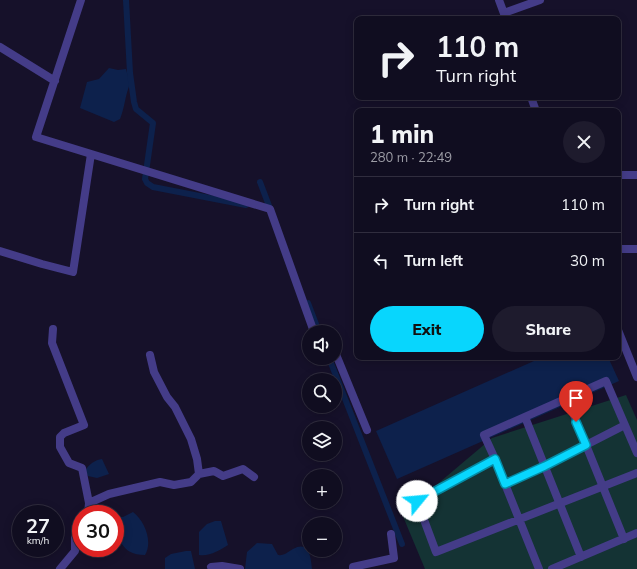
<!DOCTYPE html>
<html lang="en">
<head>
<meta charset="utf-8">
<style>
	body { margin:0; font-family:Mulish,sans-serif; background:#1e1b2d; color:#f1f3f6; height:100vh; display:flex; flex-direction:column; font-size:15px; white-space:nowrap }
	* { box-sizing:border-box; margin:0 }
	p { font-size:13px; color:#9c9ca5 }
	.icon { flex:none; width:22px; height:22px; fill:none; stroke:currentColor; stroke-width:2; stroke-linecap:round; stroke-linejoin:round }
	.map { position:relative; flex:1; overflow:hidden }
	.drawer { position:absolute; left:354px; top:108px; width:267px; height:252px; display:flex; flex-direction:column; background:#100d20; border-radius:8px; box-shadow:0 2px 10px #0003,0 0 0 1px #302d3e }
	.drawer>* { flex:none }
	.banner { position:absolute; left:354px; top:16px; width:267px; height:84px; border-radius:8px; box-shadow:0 2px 10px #0003,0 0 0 1px #302d3e; background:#100d20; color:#f1f3f6; overflow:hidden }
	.fabs { position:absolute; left:302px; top:325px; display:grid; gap:8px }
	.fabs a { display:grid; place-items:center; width:40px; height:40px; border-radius:50%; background:#100d20; box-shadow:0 2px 10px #0003,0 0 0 1px #302d3e; font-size:20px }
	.speed { position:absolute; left:12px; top:505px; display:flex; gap:8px; font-size:20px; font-weight:700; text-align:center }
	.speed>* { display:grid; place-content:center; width:52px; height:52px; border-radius:50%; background:#100d20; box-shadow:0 2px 10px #0003,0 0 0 1px #302d3e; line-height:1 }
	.speed small { font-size:10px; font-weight:400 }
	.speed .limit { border:6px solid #d22; background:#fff; color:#111 }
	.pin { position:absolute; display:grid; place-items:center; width:34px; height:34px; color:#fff; margin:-41px -17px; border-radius:50% 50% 50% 0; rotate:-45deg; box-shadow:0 0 4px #0007 }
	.pin .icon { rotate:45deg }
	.me { position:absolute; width:44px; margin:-22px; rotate:62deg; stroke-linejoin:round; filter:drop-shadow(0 0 3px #0008) }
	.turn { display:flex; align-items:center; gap:14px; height:84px; padding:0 16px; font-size:18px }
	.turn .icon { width:52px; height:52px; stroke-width:2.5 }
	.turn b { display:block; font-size:28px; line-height:34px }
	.round { display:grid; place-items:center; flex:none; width:42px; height:42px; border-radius:21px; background:#1e1b2d }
	.summary { display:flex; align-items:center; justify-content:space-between; height:68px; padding:0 16px }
	h1 { font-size:24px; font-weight:800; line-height:30px }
	.primary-button { display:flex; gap:8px; margin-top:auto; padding:8px 16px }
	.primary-button a { flex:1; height:46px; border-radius:24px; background:#08d6fd; color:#111; font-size:16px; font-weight:800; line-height:46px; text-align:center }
	.primary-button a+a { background:#1e1b2d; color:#f1f3f6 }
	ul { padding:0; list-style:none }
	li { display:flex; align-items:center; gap:12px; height:56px; padding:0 16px; border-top:1px solid #302d3e }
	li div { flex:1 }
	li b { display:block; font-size:15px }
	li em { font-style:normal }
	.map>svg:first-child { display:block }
	.green { fill:#143334 }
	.water { fill:#0d214c }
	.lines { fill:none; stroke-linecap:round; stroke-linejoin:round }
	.canal { stroke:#0d214c; stroke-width:6 }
	.minor { stroke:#443c88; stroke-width:8 }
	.route-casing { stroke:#058ba4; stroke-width:10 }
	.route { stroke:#08d6fd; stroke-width:7 }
</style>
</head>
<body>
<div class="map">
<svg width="637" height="569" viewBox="0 0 637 569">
	<rect width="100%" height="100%" fill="#16112a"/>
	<path class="green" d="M626,395L637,420V569H425L402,514L492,438Z"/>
	<path class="water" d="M109,68L118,70L126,69L130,84C125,95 125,107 120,119L114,122L80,108L87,82L99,79Z
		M543,357H608L619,381L397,479L376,431Z
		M102,459L109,474L97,478L88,476L85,471C89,464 95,460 102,459Z
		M133,512C145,521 153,542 145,555C121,555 117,538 117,517H123Z
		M215,521H221L228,545C220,550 209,557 199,555V532L207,524Z
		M257,543L272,544L278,555C284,556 288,552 293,549C309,540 311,557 312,569H245L247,552Z
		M186,551H191L195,569H165V558L171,554Z"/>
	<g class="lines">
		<path class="canal" d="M126,0L130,73L134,102L136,109L153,123L145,179L147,183L153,187L246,205
			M260,182L271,211
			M308,303L319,332
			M329,358L402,544"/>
		<path class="minor" d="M81,0L36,137L270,209L314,332
			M499,0L506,19
			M504,13L540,0
			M0,47L55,81
			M531,97L536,111
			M618,175H637
			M618,249H637
			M0,251L42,264L73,272L91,154
			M53,329L52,343L84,425L64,433L60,437V447L69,463L82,468L89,503
			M618,330L637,377
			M335,352L367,430
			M567,398L624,539
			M525,417L581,557
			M637,453L606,381L484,435L495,459L417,501L436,552L637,473
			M495,459L505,484
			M199,474L214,471L223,476L243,469L254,477
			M88,514L89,503L109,494L160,482L174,485L191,482L199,474L197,459L191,439L175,407L167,397L154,372L150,355
			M60,569L75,551V538L81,526
			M212,569L211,567L222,566L240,569
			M353,569V567L394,558L391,534
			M539,569L505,484L545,466L625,425
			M552,569L637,533"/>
	</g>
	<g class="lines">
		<g class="route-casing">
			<path id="route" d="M417,501L495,459L505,484L545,466L586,445L576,422"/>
		</g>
		<use href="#route" class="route"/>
	</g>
</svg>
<div class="fabs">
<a><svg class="icon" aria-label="sound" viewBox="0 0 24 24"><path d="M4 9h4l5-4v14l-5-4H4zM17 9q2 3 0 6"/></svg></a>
<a><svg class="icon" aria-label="search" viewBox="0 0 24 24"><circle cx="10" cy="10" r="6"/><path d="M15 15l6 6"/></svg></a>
<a><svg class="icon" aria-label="layers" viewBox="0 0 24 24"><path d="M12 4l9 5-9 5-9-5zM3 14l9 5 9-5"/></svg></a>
<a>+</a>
<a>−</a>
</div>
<div class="speed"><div>27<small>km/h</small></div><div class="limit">30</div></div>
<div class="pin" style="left:576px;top:422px;background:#d93025"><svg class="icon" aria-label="arrive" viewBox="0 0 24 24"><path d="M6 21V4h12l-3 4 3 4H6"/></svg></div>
<svg class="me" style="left:417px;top:501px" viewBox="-20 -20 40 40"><circle r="19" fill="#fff"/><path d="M0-13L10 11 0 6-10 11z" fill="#08d6fd"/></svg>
<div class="banner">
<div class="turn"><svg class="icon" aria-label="right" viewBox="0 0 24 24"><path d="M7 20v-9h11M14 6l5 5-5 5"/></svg><div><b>110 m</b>Turn right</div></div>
</div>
<section class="drawer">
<div class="summary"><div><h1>1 min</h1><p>280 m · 22:49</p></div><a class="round"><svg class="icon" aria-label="close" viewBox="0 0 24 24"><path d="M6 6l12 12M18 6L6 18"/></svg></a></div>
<ul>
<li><svg class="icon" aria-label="right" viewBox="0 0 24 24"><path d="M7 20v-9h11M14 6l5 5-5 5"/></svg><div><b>Turn right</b></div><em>110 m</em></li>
<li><svg class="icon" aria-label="left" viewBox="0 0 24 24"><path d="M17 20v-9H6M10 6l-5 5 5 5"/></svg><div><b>Turn left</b></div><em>30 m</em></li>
</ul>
<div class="primary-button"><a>Exit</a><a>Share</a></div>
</section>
</div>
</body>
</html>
